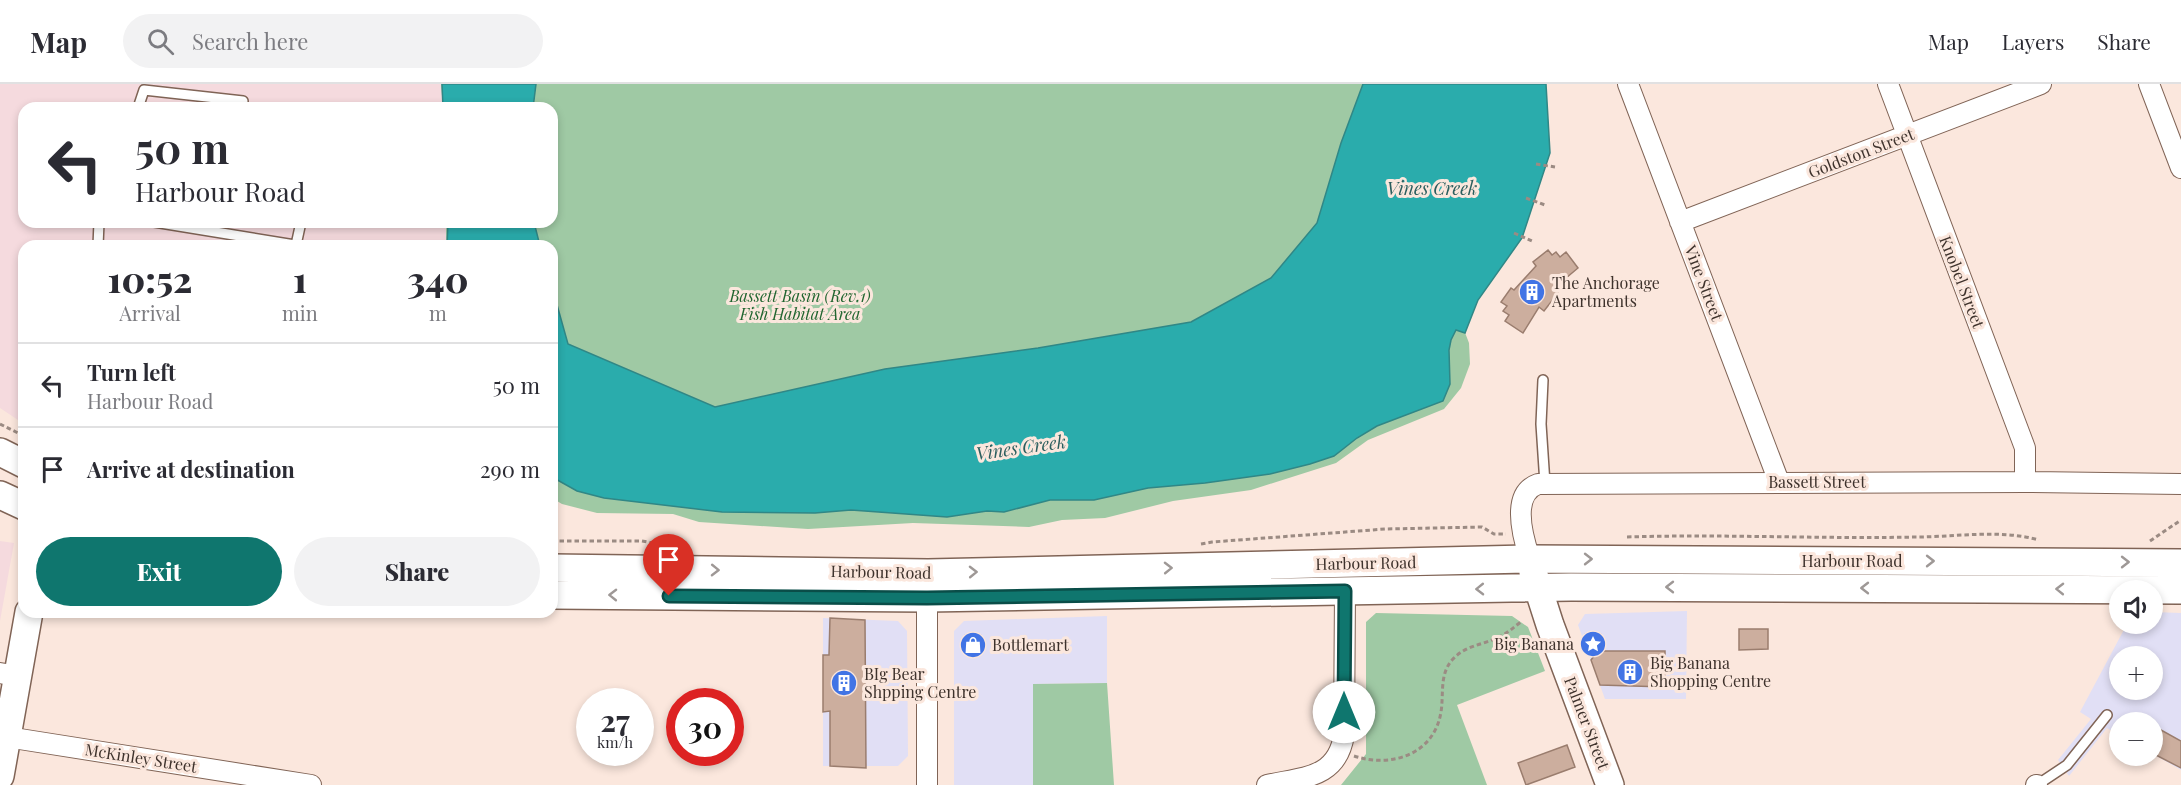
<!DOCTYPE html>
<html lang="en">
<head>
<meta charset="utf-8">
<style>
	body { margin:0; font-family:"Playfair Display",serif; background:#f2f2f3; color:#2b2b33; height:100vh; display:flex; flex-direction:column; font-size:22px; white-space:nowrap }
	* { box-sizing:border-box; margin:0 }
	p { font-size:20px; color:#7c7c81 }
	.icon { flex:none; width:33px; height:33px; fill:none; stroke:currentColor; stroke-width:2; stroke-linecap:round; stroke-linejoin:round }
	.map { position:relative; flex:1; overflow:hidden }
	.side { position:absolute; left:18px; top:156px; width:540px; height:378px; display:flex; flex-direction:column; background:#fff; border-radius:18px; box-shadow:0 3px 9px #0003 }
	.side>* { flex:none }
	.top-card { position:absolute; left:18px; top:18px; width:540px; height:126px; border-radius:18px; box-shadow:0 3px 9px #0003; background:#fff; color:#2b2b33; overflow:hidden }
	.controls { position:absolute; left:2109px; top:496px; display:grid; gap:12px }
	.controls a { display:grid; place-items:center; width:54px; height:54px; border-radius:50%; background:#fff; box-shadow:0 3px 9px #0003; font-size:30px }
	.speed { position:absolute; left:576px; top:604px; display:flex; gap:12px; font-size:30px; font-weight:700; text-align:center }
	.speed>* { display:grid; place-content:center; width:78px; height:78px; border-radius:50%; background:#fff; box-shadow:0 3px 9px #0003; line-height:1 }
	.speed small { font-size:15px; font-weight:400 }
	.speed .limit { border:9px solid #d22; background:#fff; color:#111 }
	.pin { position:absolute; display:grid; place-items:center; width:51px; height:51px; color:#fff; margin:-62px -26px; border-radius:50% 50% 50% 0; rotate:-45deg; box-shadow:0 0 6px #0007 }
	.pin .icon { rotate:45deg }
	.me { position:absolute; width:66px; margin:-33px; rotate:0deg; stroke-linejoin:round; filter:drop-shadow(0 0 4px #0008) }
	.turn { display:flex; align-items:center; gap:21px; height:126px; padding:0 18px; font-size:27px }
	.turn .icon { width:78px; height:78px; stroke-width:2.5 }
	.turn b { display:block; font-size:42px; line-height:51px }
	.eta { display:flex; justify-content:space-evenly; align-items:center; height:102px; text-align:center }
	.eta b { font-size:36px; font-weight:800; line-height:42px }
	.action { display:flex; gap:12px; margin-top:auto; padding:12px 18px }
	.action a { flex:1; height:69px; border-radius:36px; background:#0f766e; color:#fff; font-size:24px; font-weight:800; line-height:69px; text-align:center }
	.action a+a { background:#f2f2f3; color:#2b2b33 }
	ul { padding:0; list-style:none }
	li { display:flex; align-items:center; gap:18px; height:84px; padding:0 18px; border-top:2px solid #e1e1e2 }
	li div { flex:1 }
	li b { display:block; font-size:22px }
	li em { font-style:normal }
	header { display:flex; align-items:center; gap:36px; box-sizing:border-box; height:84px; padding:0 30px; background:#fff; border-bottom:2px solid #e1e1e2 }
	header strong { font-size:28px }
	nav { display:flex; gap:33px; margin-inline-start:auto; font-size:21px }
	.search { width:420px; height:54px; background:#f2f2f3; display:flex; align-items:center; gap:15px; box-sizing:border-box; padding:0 21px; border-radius:33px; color:#7c7c81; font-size:22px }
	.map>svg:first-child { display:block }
	.commercial { fill:#e1dff5; fill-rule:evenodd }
	.industrial { fill:#f5dade }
	.green { fill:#9fc9a4 }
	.water { fill:#2aacac; stroke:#308786; stroke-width:1.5 }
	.building { fill:#ccae9e; stroke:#9a7d6e; stroke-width:1.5 }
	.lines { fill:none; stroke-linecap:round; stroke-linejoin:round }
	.lane-casing { stroke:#806456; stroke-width:12 }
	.street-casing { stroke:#806456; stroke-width:22 }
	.secondary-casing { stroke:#806456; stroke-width:30 }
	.path { stroke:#9b8b83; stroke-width:3; stroke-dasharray:4.5 3; stroke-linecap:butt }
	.lane { stroke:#fff; stroke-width:9 }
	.street { stroke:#fff; stroke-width:20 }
	.secondary { stroke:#fff; stroke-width:27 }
	.oneway { stroke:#9e9896 }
	.route-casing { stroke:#0a4d48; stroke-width:15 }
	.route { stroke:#0f766e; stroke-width:10 }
	.labels { text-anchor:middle; stroke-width:6; stroke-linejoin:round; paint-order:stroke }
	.street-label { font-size:16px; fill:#3e322c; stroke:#fbe7dd }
	.poi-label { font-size:16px; fill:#3e322c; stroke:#fbe7dd; text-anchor:start }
	.park-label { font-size:16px; font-style:italic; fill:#20652f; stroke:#fbe7dd }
	.water-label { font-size:18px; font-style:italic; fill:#2b5e5e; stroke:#fbe7dd }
</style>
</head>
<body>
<header>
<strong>Map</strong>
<div class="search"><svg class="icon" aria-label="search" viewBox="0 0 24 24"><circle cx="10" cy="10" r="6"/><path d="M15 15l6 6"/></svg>Search here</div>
<nav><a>Map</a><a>Layers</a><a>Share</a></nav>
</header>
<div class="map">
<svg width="2181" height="701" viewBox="0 0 2181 701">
	<rect width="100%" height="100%" fill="#fbe7dd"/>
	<path class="commercial" d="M1687,527L1686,615H1605L1578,541L1585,530Z
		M2153,528L2181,529V686L2153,670L2152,639H2120L2119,651L2107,644L2069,692L2058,676L2091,635L2080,628L2127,540H2152ZM2120,573H2152V606H2120Z
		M1107,532V599L1033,600V701H954V547L964,537Z
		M823,534L898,537L907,547L908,672L898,682H823Z"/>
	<path class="industrial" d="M0,0H442L444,24H24V138H450L451,162H24V340L0,324Z
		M0,457L14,459L0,537Z"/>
	<path class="green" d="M441,0H1501L1449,207L1469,259L1470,280L1461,304L1444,325L1368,356L1336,379L1251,406L1173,417L1105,434L1062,436L1029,443L913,439L808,445L699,438L673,430L597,429L562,420L552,414V162H446V138H552V24H443Z
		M1376,529L1512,532L1528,543L1545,587L1457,621L1487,701H1341L1366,670V538Z
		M1107,599L1114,701H1033V600Z"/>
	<path class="water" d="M442,0H536L533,24H443Z
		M1363,0H1546L1550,69L1522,154L1478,216L1465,249L1456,246L1451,256L1449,266L1450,300L1443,317L1377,342L1357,354L1334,372L1310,380L1270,390L1205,399L1148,404L1094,416H1050L1004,428L987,427L947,433L851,426L815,429L722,428L604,414L577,407L552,393V203L568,260L715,323L885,285L1038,264L1191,238L1271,194L1317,139L1341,59Z
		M448,138H534L540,162H447Z"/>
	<path class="building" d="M1548,166L1552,171L1556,168L1560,173L1566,168L1578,184L1553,205L1558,209L1544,227L1539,223L1523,249L1505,237L1509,231L1503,227L1507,222L1501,218L1511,204L1514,206L1536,182L1533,178Z
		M830,534L865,536L866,684L830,682V627L823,628V571H829Z
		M1739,545H1768V565L1739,566Z
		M1598,567H1665V603L1600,601L1591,576Z
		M2152,641L2181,657V684L2152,669Z
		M1567,661L1575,683L1526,701L1518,679Z"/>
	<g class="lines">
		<g class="lane-casing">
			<path id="lane" d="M138,24L144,6L243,17
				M154,138L301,162
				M296,161L301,138
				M98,162L99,138
				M1543,296L1541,340L1545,400
				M2037,701L2067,681L2107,631"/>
		</g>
		<g class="street-casing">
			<path id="street" d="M1628,0L1779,398
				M1888,0L2025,364V398
				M2149,0L2181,84
				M1680,138L2041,0
				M1530,475C1523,454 1510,410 1538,400L2025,398L2181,400
				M0,589L18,592
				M7,653L311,701
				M927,701V503
				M1267,701C1303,693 1337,695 1344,651L1345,507
				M2036,701H2037"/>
		</g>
		<g class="secondary-casing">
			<path id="secondary" d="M0,368L24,380
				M0,411L24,422
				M552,484L928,489L1530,475L2181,479
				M1533,488L1550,541L1610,701
				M552,511L927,514L1571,503L2181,506
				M0,692L29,528"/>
		</g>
		<path class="path" d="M1536,80L1555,83
			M1526,114L1545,121
			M1514,149L1532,157
			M0,340L24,352
			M1627,453C1723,450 1819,455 1916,453C1956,453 2000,445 2039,456
			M552,457H642L674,463
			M2150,457L2181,436
			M1201,460L1212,458L1385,445L1482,443L1494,450H1506
			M1354,672C1391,684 1434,671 1441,628C1444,609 1439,590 1453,575C1466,561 1483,561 1499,553C1508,549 1514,543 1522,537"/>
		<use href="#lane" class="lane"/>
		<use href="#street" class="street"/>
		<use href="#secondary" class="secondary"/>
	</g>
	<defs><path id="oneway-chevron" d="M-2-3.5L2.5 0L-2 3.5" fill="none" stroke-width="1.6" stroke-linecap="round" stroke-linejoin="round" transform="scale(1.5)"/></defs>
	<g class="oneway">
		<use href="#oneway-chevron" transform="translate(1588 475)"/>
		<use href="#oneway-chevron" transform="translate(1930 477)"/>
		<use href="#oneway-chevron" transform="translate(2125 478)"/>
		<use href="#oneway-chevron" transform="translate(1168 484) rotate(-1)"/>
		<use href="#oneway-chevron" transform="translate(715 486) rotate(1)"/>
		<use href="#oneway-chevron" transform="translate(973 488) rotate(-1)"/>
		<use href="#oneway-chevron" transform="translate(1670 503) rotate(-180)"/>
		<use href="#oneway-chevron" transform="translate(1865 504) rotate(-180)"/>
		<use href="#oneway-chevron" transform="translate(1480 505) rotate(179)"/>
		<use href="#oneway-chevron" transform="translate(2060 505) rotate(-179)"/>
		<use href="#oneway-chevron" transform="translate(613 511) rotate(-179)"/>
	</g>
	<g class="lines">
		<g class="route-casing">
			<path id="route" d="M669,512L927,514L1345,507L1344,628"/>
		</g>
		<use href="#route" class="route"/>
	</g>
	<defs>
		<g id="building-disc" transform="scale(1.35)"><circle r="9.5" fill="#4174e5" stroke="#fbe7dd"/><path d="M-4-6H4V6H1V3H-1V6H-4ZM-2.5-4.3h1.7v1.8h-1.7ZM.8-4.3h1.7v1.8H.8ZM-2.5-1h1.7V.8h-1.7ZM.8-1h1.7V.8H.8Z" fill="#fff"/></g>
		<g id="sight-disc" transform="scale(1.35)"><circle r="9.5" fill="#4174e5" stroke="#fbe7dd"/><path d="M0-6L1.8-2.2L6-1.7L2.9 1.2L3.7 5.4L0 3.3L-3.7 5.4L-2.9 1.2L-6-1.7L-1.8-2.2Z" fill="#fff"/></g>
		<g id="shop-disc" transform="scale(1.35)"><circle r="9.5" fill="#4174e5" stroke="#fbe7dd"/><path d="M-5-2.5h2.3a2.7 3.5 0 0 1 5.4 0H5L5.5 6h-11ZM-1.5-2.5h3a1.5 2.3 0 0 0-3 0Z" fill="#fff"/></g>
	</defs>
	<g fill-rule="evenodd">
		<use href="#building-disc" x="1532" y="208"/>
		<use href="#sight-disc" x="1593" y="560"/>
		<use href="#shop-disc" x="973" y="561"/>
		<use href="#building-disc" x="1630" y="588"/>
		<use href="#building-disc" x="844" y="599"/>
	</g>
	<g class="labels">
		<g class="street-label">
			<text transform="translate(1861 69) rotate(-21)" y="6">Goldston Street</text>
			<text transform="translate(1962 198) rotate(69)" y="6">Knobel Street</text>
			<text transform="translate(1704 199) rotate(69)" y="6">Vine Street</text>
			<text x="1817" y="404">Bassett Street</text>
			<text x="1852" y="483">Harbour Road</text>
			<text transform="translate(1366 479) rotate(-1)" y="6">Harbour Road</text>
			<text transform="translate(881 488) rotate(1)" y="6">Harbour Road</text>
			<text transform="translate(1587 639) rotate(69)" y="6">Palmer Street</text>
			<text transform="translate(141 674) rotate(9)" y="6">McKinley Street</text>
		</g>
		<g class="poi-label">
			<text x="1552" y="205">The Anchorage<tspan x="1552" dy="18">Apartments</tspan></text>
			<text x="1574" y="566" text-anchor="end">Big Banana</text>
			<text x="992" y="567">Bottlemart</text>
			<text x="1650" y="585">Big Banana<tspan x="1650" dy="18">Shopping Centre</tspan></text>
			<text x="864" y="596">BIg Bear<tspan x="864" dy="18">Shpping Centre</tspan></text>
		</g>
		<g class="park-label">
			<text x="800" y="218">Bassett Basin (Rev.1)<tspan x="800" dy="18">Fish Habitat Area</tspan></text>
		</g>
		<g class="water-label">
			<text x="1432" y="111">Vines Creek</text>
			<text transform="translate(1021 364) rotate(-8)" y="6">Vines Creek</text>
		</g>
	</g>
</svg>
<div class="controls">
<a><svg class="icon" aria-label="sound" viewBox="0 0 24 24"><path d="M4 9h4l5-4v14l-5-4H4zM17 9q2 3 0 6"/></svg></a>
<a>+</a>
<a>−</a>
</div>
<div class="speed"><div>27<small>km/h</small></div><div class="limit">30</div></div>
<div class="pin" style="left:669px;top:512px;background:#d93025"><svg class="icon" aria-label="arrive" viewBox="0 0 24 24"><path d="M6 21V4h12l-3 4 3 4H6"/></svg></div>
<svg class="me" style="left:1344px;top:628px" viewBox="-20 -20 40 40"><circle r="19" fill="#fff"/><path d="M0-13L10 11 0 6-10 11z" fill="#0f766e"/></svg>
<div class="top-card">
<div class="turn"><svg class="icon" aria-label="left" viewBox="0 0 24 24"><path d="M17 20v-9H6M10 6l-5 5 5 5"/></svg><div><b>50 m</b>Harbour Road</div></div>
</div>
<section class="side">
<div class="eta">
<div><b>10:52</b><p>Arrival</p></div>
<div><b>1</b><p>min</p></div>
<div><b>340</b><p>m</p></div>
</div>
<ul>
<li><svg class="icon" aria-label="left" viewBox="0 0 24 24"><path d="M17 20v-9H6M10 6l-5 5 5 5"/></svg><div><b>Turn left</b><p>Harbour Road</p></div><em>50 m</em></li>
<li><svg class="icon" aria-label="arrive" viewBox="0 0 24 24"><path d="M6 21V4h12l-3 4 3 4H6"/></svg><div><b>Arrive at destination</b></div><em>290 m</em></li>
</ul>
<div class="action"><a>Exit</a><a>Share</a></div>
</section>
</div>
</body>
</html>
